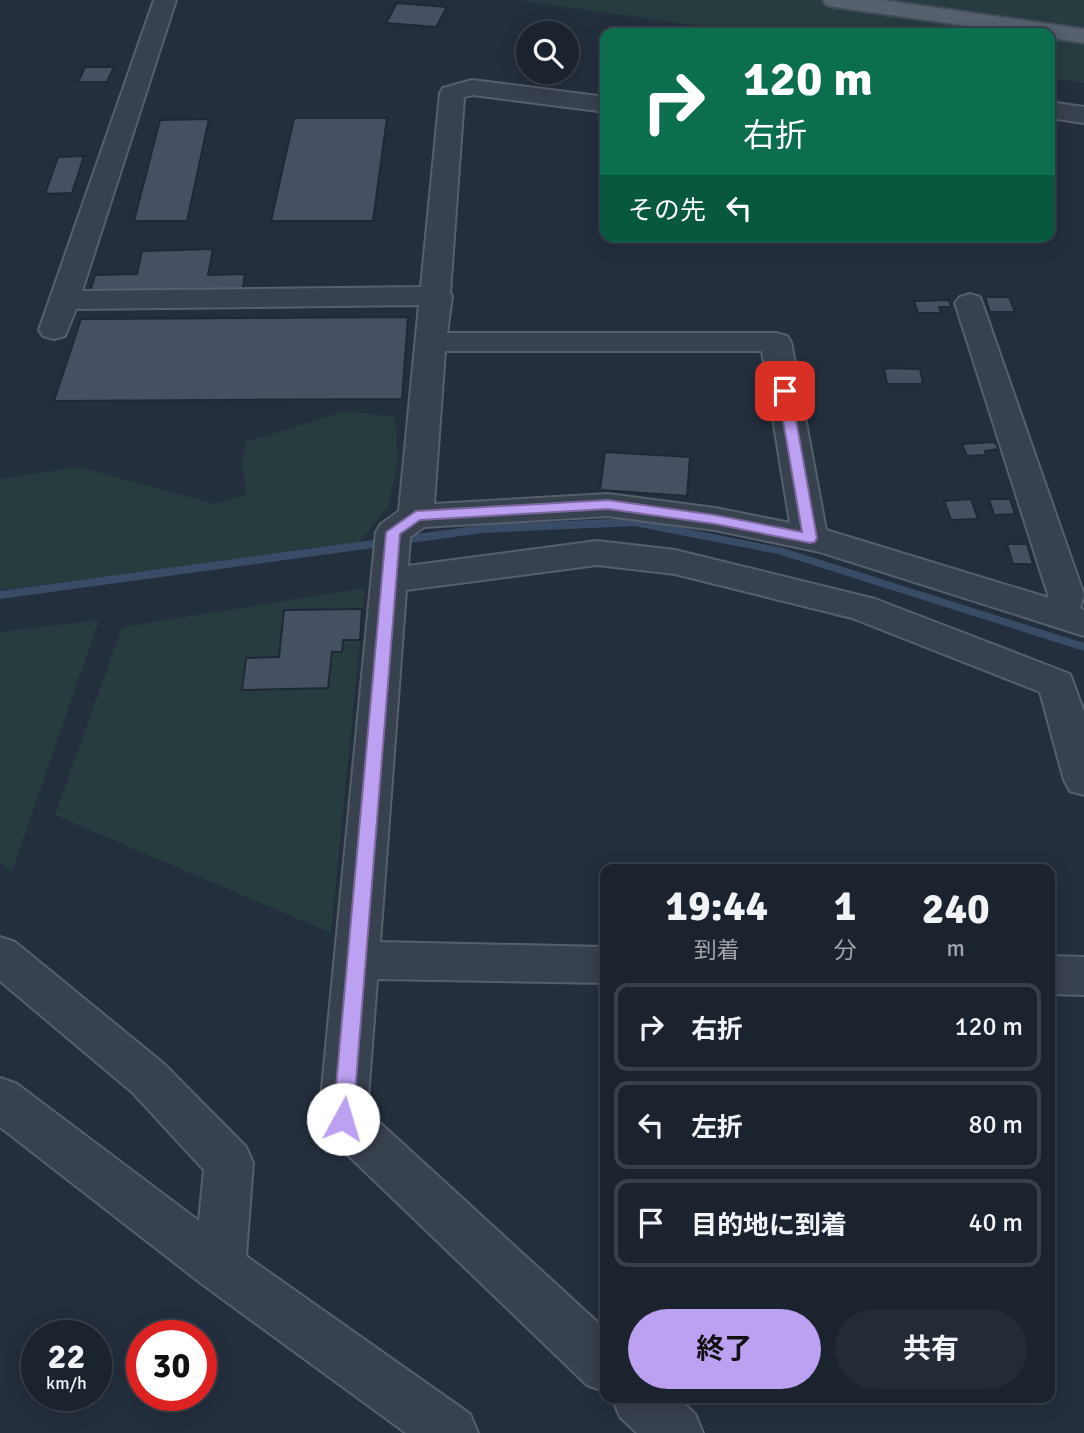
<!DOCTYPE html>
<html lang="ja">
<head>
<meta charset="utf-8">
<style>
	body { margin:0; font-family:Signika,"Noto Sans JP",sans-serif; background:#242b36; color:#f1f3f6; height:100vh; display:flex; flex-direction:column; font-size:26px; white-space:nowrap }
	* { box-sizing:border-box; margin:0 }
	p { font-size:23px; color:#a0a4aa }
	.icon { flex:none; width:38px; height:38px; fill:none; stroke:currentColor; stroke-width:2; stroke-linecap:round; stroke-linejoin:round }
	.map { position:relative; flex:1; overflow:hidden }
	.panel { position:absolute; left:600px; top:864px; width:455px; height:539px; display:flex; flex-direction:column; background:#1b232e; border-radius:14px; box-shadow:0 4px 18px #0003,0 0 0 2px #39404a }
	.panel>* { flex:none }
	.top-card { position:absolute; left:600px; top:28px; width:455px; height:214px; border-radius:14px; box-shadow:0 4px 18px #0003,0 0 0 2px #39404a; background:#0b6e4f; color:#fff; overflow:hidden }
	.buttons { position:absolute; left:516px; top:21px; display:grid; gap:14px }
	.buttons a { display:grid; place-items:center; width:63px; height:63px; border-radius:50%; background:#1b232e; box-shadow:0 4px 18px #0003,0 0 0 2px #39404a; font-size:35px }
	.speed { position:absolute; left:21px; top:1320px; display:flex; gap:14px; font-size:35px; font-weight:700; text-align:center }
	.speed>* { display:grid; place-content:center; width:91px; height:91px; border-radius:50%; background:#1b232e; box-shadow:0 4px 18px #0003,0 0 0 2px #39404a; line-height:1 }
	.speed small { font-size:18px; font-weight:400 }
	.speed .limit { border:10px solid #d22; background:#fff; color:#111 }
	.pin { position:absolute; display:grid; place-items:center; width:60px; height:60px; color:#fff; margin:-30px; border-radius:14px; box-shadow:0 4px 10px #0006 }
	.me { position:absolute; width:77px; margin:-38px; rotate:6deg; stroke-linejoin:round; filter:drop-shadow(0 0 5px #0008) }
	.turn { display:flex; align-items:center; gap:24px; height:147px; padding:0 28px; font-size:32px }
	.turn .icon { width:91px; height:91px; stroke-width:2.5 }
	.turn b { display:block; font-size:49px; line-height:60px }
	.then { display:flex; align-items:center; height:66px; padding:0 28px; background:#0003; gap:14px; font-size:26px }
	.eta { display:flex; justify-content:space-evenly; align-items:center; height:119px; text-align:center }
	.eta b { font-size:42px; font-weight:700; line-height:49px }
	.primary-button { display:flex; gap:14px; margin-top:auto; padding:14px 28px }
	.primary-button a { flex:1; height:80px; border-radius:42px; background:#bca0f2; color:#111; font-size:28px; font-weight:700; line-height:80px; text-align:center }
	.primary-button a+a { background:#242b36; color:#f1f3f6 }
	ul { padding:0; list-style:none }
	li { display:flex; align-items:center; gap:21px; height:88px; margin:0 14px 10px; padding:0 14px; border:4px solid #39404a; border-radius:14px }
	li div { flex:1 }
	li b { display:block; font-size:26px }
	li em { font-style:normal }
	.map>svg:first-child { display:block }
	.green { fill:#263c3f }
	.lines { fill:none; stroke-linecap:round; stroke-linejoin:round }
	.stream { fill:#394c67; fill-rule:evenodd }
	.building { fill:#455162; stroke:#1f2835; stroke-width:2 }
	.minor-casing { stroke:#565f6c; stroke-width:4 }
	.major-casing { stroke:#414a57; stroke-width:4 }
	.minor { fill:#38414e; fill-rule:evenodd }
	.major { fill:#56606e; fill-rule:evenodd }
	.route { fill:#bca0f2; stroke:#7a689d; stroke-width:2 }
</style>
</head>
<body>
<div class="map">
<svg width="1084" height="1433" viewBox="0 0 1084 1433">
	<rect width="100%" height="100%" fill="#242f3e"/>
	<path class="green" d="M518,0H1084V83L1050,78V33H745Z
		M345,411L395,417L398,459L388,507L356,546L0,590V479L79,467L215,504L247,494L241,465L246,442Z
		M365,588L331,933L55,815L122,627Z
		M99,620L12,871L0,863V632Z"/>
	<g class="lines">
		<path class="stream" d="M634,518L783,548L1084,643V651L778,554L634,526L483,533L0,599V591L483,525Z"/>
	</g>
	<path class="building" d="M397,3L447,7L436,27L386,23Z
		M85,67H114L107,82H78Z
		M294,118H387L373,221H271Z
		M209,119L187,221H134L160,120Z
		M84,156L72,193L45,194L58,157Z
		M213,249L208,275L245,274L242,293L89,296L95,275L137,274L142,251Z
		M985,297H1009L1015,312H990Z
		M949,300L951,307H939L941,313H918L914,301Z
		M408,317L402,399L54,401L81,319Z
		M884,368L920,369L923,384H887Z
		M995,442L999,449L985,451L986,455L967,456L962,444Z
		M605,452L690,457L687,496L600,490Z
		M971,499L978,519L951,520L944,501Z
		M989,499H1010L1015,514L994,515Z
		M1007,544H1027L1033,564H1013Z
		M362,609L360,640H343L342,652H332L328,688L242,690L246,658L279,657L284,610Z"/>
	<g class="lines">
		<g class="minor-casing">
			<path id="minor" d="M154,0H176L82,291L421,287L440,93L443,88L472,80L606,97V112L473,95L464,97L450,293L452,296L447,333H776L787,336L791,342L826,530L1049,598L955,303L960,297L970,294L980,297L1084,595L1080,608L1084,610V636L820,552L715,530L608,516L424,527L410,537L408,566L597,541L675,550L875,599L1070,674L1084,712V795L1070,791L1064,780L1040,692L852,618L675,574L597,565L406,590L380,942L606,947V983L377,979L367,1111L606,1330V1392L587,1385L326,1134L319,1119L376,532L381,524L399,511L419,305L76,309L65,336L54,339L43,336L39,330ZM445,351H762L790,523L715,508L608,494L434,504Z
				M1050,102L1084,107V123L1050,118Z
				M0,937L15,942L164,1064L246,1147L253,1163L246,1256L470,1414L478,1433H406L202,1284L0,1127V1078L17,1084L199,1221L204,1170L132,1092L0,981Z
				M1050,956L1084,957V995L1050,994Z
				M612,1398H678L695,1414L703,1433H637L620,1417Z"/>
		</g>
		<g class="major-casing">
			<path id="major" d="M823,0H882L1084,29V43L1050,38V33H1016L834,7L826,5Z"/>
		</g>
		<use href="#minor" class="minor"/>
		<use href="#major" class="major"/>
	</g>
	<path class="route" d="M785,388L791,391L817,538L815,542L810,543L715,524L608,509L420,520L400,534L353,1119L350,1125L343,1127L336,1125L333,1119L386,532L416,511L608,500L715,515L802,532L778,391Z"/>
</svg>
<div class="buttons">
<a><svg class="icon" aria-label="search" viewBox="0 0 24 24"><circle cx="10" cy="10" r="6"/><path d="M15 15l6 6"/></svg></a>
</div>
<div class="speed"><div>22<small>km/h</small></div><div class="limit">30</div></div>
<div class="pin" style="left:785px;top:391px;background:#d93025"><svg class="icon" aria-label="arrive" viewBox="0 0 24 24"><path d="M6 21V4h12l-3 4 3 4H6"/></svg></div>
<svg class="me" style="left:343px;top:1119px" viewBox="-20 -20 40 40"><circle r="19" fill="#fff"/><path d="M0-13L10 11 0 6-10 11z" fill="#bca0f2"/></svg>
<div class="top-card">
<div class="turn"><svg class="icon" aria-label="right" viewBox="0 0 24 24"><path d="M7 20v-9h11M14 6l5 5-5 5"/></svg><div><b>120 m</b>右折</div></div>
<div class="then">その先<svg class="icon" aria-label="left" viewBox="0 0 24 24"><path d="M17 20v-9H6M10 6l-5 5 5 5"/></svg></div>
</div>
<section class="panel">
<div class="eta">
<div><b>19:44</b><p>到着</p></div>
<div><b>1</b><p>分</p></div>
<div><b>240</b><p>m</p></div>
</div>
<ul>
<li><svg class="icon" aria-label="right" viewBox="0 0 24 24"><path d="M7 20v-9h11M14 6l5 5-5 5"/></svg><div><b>右折</b></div><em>120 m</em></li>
<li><svg class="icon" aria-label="left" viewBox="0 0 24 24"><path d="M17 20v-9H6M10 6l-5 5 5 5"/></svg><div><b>左折</b></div><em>80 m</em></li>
<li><svg class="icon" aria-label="arrive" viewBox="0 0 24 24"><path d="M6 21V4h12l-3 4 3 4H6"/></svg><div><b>目的地に到着</b></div><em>40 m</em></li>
</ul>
<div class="primary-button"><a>終了</a><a>共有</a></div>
</section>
</div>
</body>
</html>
